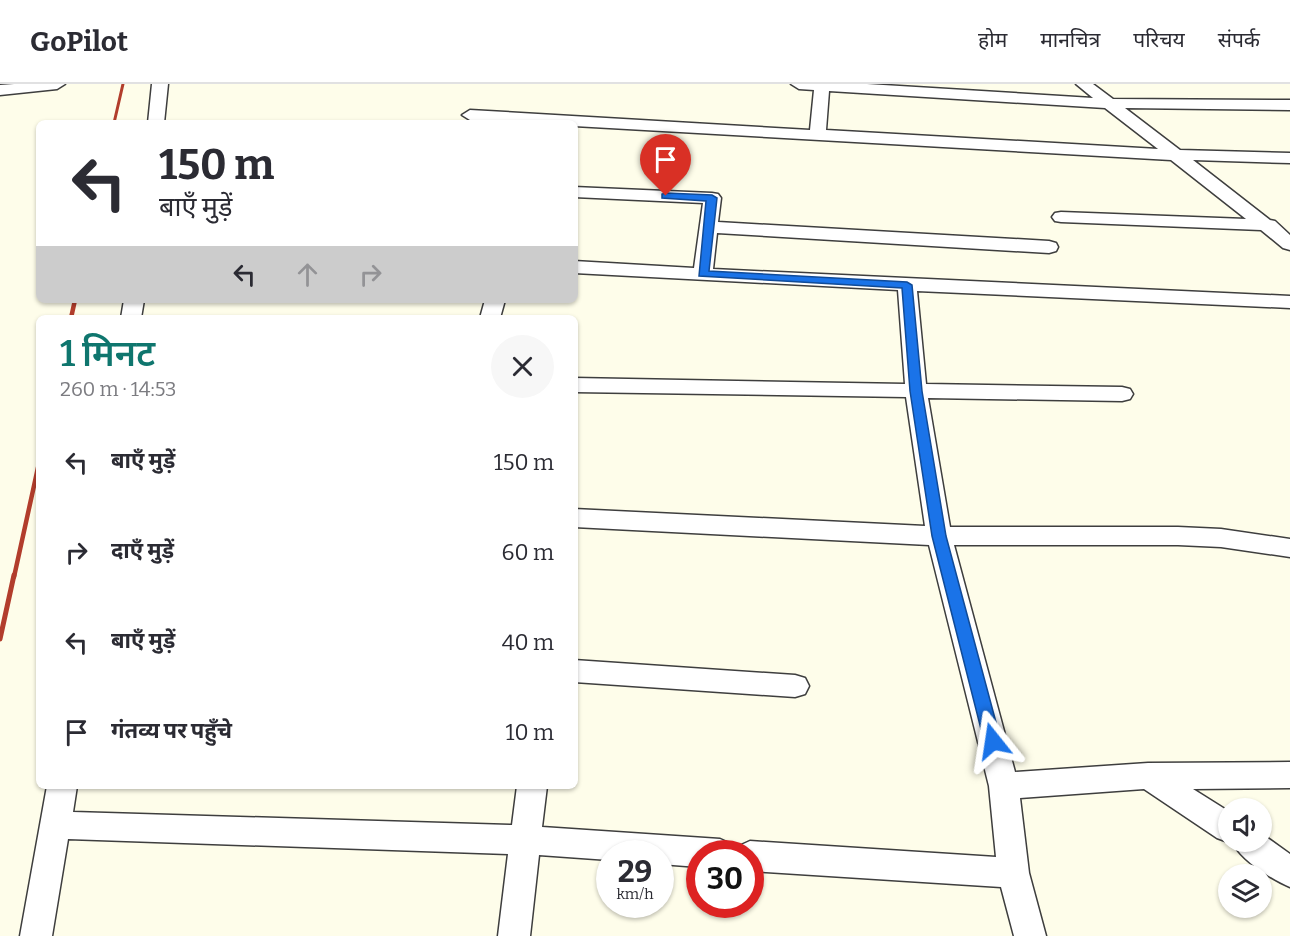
<!DOCTYPE html>
<html lang="hi">
<head>
<meta charset="utf-8">
<style>
	body { margin:0; font-family:Bitter,"Noto Sans Devanagari",serif; background:#f7f7f7; color:#2b2b33; height:100vh; display:flex; flex-direction:column; font-size:22px; white-space:nowrap }
	* { box-sizing:border-box; margin:0 }
	p { font-size:20px; color:#7c7c81 }
	.icon { flex:none; width:33px; height:33px; fill:none; stroke:currentColor; stroke-width:2; stroke-linecap:round; stroke-linejoin:round }
	.map { position:relative; flex:1; overflow:hidden }
	.side { position:absolute; left:36px; top:231px; width:542px; height:474px; display:flex; flex-direction:column; background:#fff; border-radius:9px; box-shadow:0 2px 4px #0004 }
	.side>* { flex:none }
	.banner { position:absolute; left:36px; top:36px; width:542px; height:183px; border-radius:9px; box-shadow:0 2px 4px #0004; background:#fff; color:#2b2b33; overflow:hidden }
	.tools { position:absolute; left:1218px; top:714px; display:grid; gap:12px }
	.tools a { display:grid; place-items:center; width:54px; height:54px; border-radius:50%; background:#fff; box-shadow:0 2px 4px #0004; font-size:30px }
	.speed { position:absolute; left:596px; top:756px; display:flex; gap:12px; font-size:30px; font-weight:700; text-align:center }
	.speed>* { display:grid; place-content:center; width:78px; height:78px; border-radius:50%; background:#fff; box-shadow:0 2px 4px #0004; line-height:1 }
	.speed small { font-size:15px; font-weight:400 }
	.speed .limit { border:9px solid #d22; background:#fff; color:#111 }
	.pin { position:absolute; display:grid; place-items:center; width:51px; height:51px; color:#fff; margin:-62px -26px; border-radius:50% 50% 50% 0; rotate:-45deg; box-shadow:0 0 6px #0007 }
	.pin .icon { rotate:45deg }
	.me { position:absolute; width:66px; margin:-33px; rotate:345deg; stroke-linejoin:round; filter:drop-shadow(0 0 4px #0008) }
	.turn { display:flex; align-items:center; gap:21px; height:126px; padding:0 24px; font-size:27px }
	.turn .icon { width:78px; height:78px; stroke-width:2.5 }
	.turn b { display:block; font-size:42px; line-height:51px }
	.lanes { display:flex; align-items:center; height:57px; padding:0 24px; background:#0003; justify-content:center; gap:30px; direction:ltr }
	.lanes .off { opacity:.35 }
	.round { display:grid; place-items:center; flex:none; width:63px; height:63px; border-radius:32px; background:#f7f7f7 }
	.head { display:flex; align-items:center; justify-content:space-between; height:102px; padding:0 24px }
	h1 { font-size:36px; font-weight:600; line-height:45px; color:#0f766e }
	ul { padding:0; list-style:none }
	li { display:flex; align-items:center; gap:18px; height:90px; padding:0 24px }
	li div { flex:1 }
	li b { display:block; font-size:22px }
	li em { font-style:normal }
	header { display:flex; align-items:center; gap:36px; box-sizing:border-box; height:84px; padding:0 30px; background:#fff; border-bottom:2px solid #e1e1e2 }
	header strong { font-size:28px }
	nav { display:flex; gap:33px; margin-inline-start:auto; font-size:21px }
	.map>svg:first-child { display:block }
	.lines { fill:none; stroke-linecap:round; stroke-linejoin:round }
	.street-casing { stroke:#3e3e3e; stroke-width:3 }
	.street { fill:#fff; fill-rule:evenodd }
	.rail-far2 { stroke:#b23d2c; stroke-width:3 }
	.rail-far1 { stroke:#b23d2c; stroke-width:4.5 }
	.rail { stroke:#b23d2c; stroke-width:5 }
	.route { fill:#1a73e8; stroke:#114b97; stroke-width:1.5 }
</style>
</head>
<body>
<header>
<strong>GoPilot</strong>
<nav><a>होम</a><a>मानचित्र</a><a>परिचय</a><a>संपर्क</a></nav>
</header>
<div class="map">
<svg width="1290" height="852" viewBox="0 0 1290 852">
	<rect width="100%" height="100%" fill="#fefdea"/>
	<g class="lines">
		<g class="street-casing">
			<path id="street" d="M14,0H65L57,5L0,11V1Z
				M152,0H168L164,39H148Z
				M791,0H867L1093,14L1076,0H1093L1113,15L1290,16V26L1125,24L1180,66L1290,69V79L1193,76L1270,136L1275,137L1290,151V166L1283,164L1261,146L1061,138L1055,137L1052,133L1055,129L1061,128L1246,135L1171,76L574,42V39L470,36L462,31L470,26L810,46L814,6L799,5ZM829,7L1105,24L1158,65L826,46Z
				M574,103L712,109L718,110L721,114L718,138L1049,157L1056,159L1058,163L1056,167L1049,169L717,149L713,185L1290,212V224L917,207L926,300L1122,303L1130,305L1133,310L1130,315L1122,317L928,314L950,443H1178L1221,445L1290,455V473L1221,463L1178,461H954L1015,688L1148,679L1290,678V704L1193,705L1228,727V758L1217,754L1144,705L1020,714L1029,789L1046,852H1014L1001,803L750,787V770H735L739,762L750,757L996,773L989,702L929,461L574,443V425L925,442L906,313L574,308V294L905,300L898,206L574,189V177L694,184L703,119L574,113Z
				M124,216H144L141,234H121Z
				M485,216H505L500,234H480Z
				M574,576L795,591L805,594L809,602L805,610L795,613L574,598Z
				M47,702H77L73,728L512,741L517,702H547L542,743L720,755L731,760L735,770H699V783L660,780V770H609V776L539,771L530,852H498L508,770L68,755L52,852H20Z
				M1262,750L1290,770V803C1273,796 1239,775 1233,758H1262Z"/>
		</g>
		<use href="#street" class="street"/>
		<path class="rail-far2" d="M114,39L123,0"/>
		<path class="rail-far1" d="M71,234L75,216
			M14,493L39,379"/>
		<path class="rail" d="M0,555L14,491"/>
	</g>
	<path class="route" d="M666,109L712,111L717,114L709,187L907,198L912,201L922,307L946,452L1001,657L998,662L993,664L987,662L984,657L932,452L910,307L902,204L699,192L706,117L662,114V110Z"/>
</svg>
<div class="tools">
<a><svg class="icon" aria-label="sound" viewBox="0 0 24 24"><path d="M4 9h4l5-4v14l-5-4H4zM17 9q2 3 0 6"/></svg></a>
<a><svg class="icon" aria-label="layers" viewBox="0 0 24 24"><path d="M12 4l9 5-9 5-9-5zM3 14l9 5 9-5"/></svg></a>
</div>
<div class="speed"><div>29<small>km/h</small></div><div class="limit">30</div></div>
<div class="pin" style="left:666px;top:112px;background:#d93025"><svg class="icon" aria-label="arrive" viewBox="0 0 24 24"><path d="M6 21V4h12l-3 4 3 4H6"/></svg></div>
<svg class="me" style="left:993px;top:657px" viewBox="-20 -20 40 40"><path d="M0-17L14 15 0 8-14 15z" fill="#1a73e8" stroke="#fff" stroke-width="4"/></svg>
<div class="banner">
<div class="turn"><svg class="icon" aria-label="left" viewBox="0 0 24 24"><path d="M17 20v-9H6M10 6l-5 5 5 5"/></svg><div><b>150 m</b>बाएँ मुड़ें</div></div>
<div class="lanes"><svg class="icon" aria-label="left" viewBox="0 0 24 24"><path d="M17 20v-9H6M10 6l-5 5 5 5"/></svg><svg class="icon off" aria-label="ahead" viewBox="0 0 24 24"><path d="M12 20V5M6 11l6-6 6 6"/></svg><svg class="icon off" aria-label="right" viewBox="0 0 24 24"><path d="M7 20v-9h11M14 6l5 5-5 5"/></svg></div>
</div>
<section class="side">
<div class="head"><div><h1>1 मिनट</h1><p>260 m · 14:53</p></div><a class="round"><svg class="icon" aria-label="close" viewBox="0 0 24 24"><path d="M6 6l12 12M18 6L6 18"/></svg></a></div>
<ul>
<li><svg class="icon" aria-label="left" viewBox="0 0 24 24"><path d="M17 20v-9H6M10 6l-5 5 5 5"/></svg><div><b>बाएँ मुड़ें</b></div><em>150 m</em></li>
<li><svg class="icon" aria-label="right" viewBox="0 0 24 24"><path d="M7 20v-9h11M14 6l5 5-5 5"/></svg><div><b>दाएँ मुड़ें</b></div><em>60 m</em></li>
<li><svg class="icon" aria-label="left" viewBox="0 0 24 24"><path d="M17 20v-9H6M10 6l-5 5 5 5"/></svg><div><b>बाएँ मुड़ें</b></div><em>40 m</em></li>
<li><svg class="icon" aria-label="arrive" viewBox="0 0 24 24"><path d="M6 21V4h12l-3 4 3 4H6"/></svg><div><b>गंतव्य पर पहुँचे</b></div><em>10 m</em></li>
</ul>
</section>
</div>
</body>
</html>
